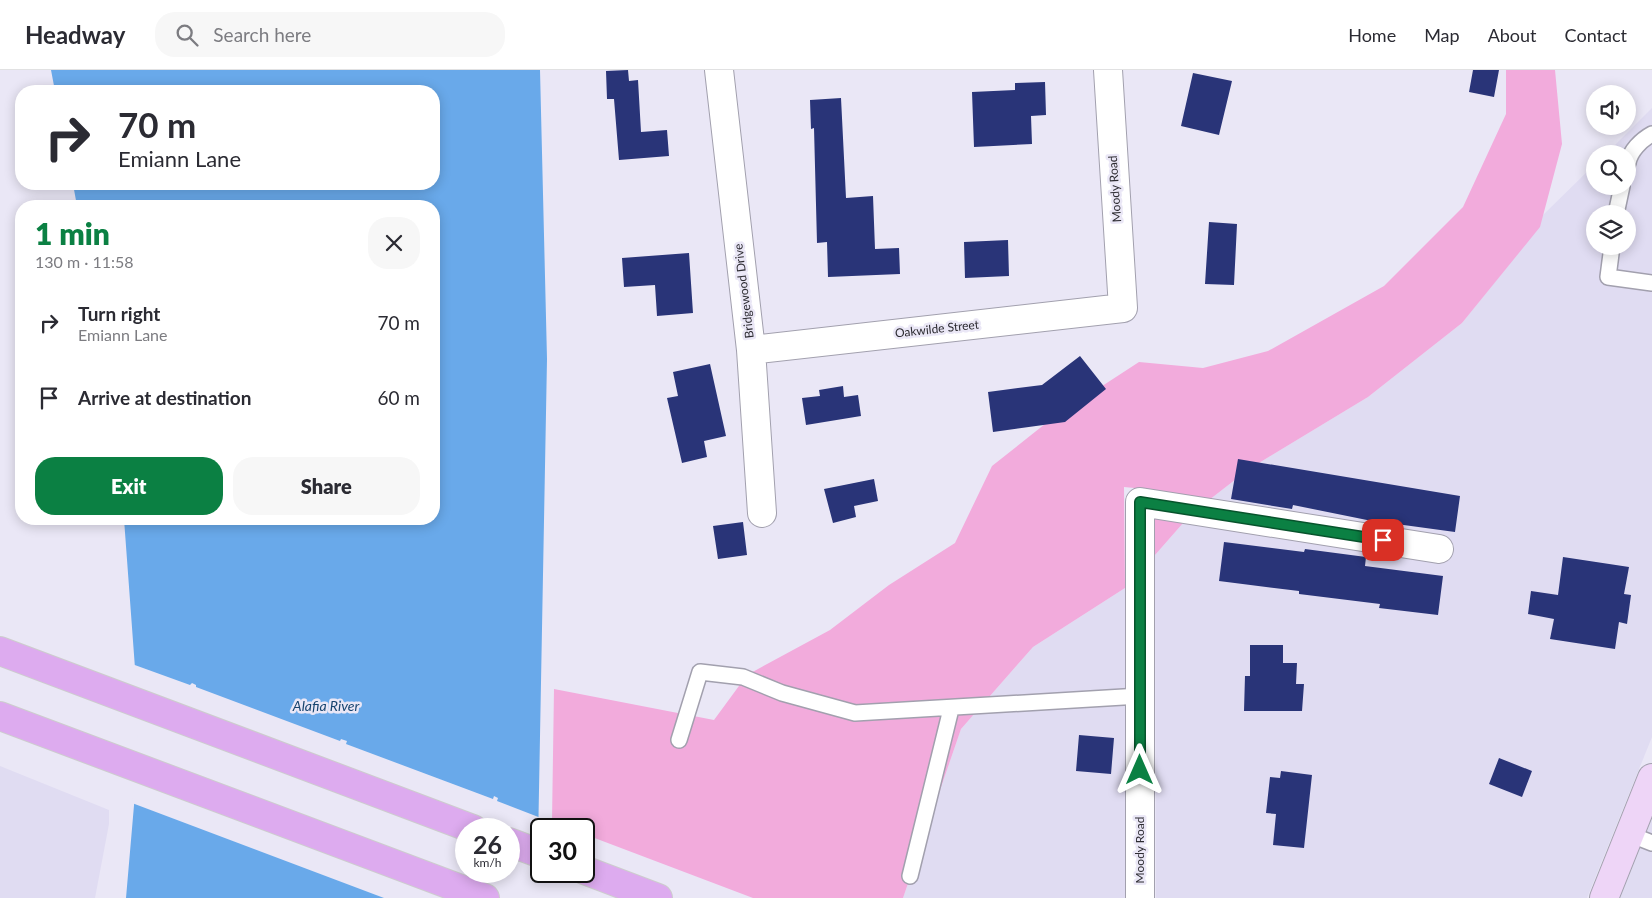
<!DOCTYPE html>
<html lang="en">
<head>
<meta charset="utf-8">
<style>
	body { margin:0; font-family:Lato,sans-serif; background:#f7f7f7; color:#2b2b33; height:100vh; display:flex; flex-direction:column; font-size:19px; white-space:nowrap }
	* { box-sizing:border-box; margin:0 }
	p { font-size:16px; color:#7c7c81 }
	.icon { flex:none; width:28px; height:28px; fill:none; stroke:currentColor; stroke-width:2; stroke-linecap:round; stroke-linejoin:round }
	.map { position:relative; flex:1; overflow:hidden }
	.side { position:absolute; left:15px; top:130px; width:425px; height:325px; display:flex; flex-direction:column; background:#fff; border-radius:20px; box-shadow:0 2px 12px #0003 }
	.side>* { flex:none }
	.banner { position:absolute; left:15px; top:15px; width:425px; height:105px; border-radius:20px; box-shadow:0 2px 12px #0003; background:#fff; color:#2b2b33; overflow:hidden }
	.controls { position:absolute; left:1586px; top:15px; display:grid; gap:10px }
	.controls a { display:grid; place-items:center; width:50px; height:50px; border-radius:50%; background:#fff; box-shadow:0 2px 12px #0003; font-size:25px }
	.speed { position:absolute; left:455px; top:748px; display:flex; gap:10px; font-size:25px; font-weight:700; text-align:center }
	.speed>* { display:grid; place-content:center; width:65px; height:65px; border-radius:50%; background:#fff; box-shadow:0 2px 12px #0003; line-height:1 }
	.speed small { font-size:12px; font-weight:400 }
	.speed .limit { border:2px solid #111; border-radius:8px; background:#fff; color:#111 }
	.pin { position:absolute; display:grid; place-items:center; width:42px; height:42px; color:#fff; margin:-21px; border-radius:10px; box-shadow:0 2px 8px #0006 }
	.me { position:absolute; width:55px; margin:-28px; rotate:0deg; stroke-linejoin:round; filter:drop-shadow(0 0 4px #0008) }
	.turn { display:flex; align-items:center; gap:18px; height:105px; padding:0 20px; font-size:22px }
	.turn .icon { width:65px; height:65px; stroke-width:2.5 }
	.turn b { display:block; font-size:35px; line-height:42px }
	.round { display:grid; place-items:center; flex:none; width:52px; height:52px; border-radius:20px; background:#f7f7f7 }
	.overview { display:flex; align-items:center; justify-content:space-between; height:85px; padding:0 20px }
	h1 { font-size:30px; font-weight:800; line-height:38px; color:#0b8043 }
	.action { display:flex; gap:10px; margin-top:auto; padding:10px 20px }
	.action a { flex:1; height:58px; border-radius:20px; background:#0b8043; color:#fff; font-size:20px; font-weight:800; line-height:58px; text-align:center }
	.action a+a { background:#f7f7f7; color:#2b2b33 }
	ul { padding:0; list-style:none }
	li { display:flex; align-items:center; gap:15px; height:75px; padding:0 20px }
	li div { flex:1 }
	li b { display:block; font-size:19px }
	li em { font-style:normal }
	header { display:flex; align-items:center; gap:30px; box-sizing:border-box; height:70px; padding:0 25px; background:#fff; border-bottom:1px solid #e1e1e2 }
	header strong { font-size:24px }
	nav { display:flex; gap:28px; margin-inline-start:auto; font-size:18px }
	.search { width:350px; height:45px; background:#f7f7f7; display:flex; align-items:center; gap:12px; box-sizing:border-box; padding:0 18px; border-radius:20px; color:#7c7c81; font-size:19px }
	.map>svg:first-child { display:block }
	.built { fill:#e0dcf2; fill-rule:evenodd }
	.green { fill:#f2abdc }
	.water { fill:#69a9ea; fill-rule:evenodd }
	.pier { fill:#eae7f6; fill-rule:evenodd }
	.building { fill:#293478 }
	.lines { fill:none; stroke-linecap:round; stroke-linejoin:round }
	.lane-casing { stroke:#a2a0ae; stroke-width:18 }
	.street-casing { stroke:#a2a0ae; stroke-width:30 }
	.secondary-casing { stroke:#a2a0ae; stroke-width:30 }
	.primary-casing { stroke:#cdccce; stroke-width:30 }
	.lane { stroke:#fff; stroke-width:15 }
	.street { stroke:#fff; stroke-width:28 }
	.secondary { stroke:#eed5f7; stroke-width:28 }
	.primary { stroke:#ddabef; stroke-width:28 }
	.route-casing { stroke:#07532c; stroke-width:12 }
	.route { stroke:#0b8043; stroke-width:9 }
	.labels { text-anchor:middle; stroke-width:5; stroke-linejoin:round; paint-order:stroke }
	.street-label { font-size:12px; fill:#2d2c32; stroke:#eae7f6 }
	.water-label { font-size:14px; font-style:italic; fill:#17446f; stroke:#eae7f6 }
</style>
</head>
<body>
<header>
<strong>Headway</strong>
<div class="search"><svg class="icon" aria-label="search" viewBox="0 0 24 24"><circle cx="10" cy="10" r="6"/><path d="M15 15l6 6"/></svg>Search here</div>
<nav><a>Home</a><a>Map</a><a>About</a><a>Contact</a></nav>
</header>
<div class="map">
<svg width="1652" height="828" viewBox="0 0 1652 828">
	<rect width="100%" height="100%" fill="#eae7f6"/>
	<path class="built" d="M1652,38V667L1587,828H1156L1155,485L1191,444L1249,399L1368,327L1462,253L1539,157L1542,146L1595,94V116H1628V84H1606ZM1595,144H1628V176H1595Z
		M1125,518L1126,828H903L961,659L1033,577Z
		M0,696L109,740V754L95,828H0Z
		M1652,748V828H1620Z"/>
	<path class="green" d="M1506,0H1555L1562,74L1540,157L1462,253L1368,327L1249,399L1191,444L1155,485V420L1124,417L1125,518L1033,577L961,659L903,828H753L584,764V759H570L552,751L554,619L714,650L747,605L830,560L889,515L955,473L992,396L1050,350L1139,292L1203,298L1268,281L1384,216L1463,137L1506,44Z"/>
	<path class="water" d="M51,0H540L547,289L537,828H126L140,666L124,449H434V136H77L73,114H434V21H55ZM466,759H509V801H466Z"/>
	<path class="pier" d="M132,594L190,615L192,613L196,615V617L340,671L341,669L347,671L346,674L493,729L494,726L498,728L497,731L541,748L540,828H384L132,733L138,666ZM466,759H509V801H466Z"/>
	<path class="building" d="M628,0L629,11L638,10L641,62L667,60L669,86L619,90L614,29H607L606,1Z
		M1473,0H1499L1494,27L1469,22Z
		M1193,3L1232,11L1219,65L1181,56Z
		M1045,12L1046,45L1031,46L1032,74L974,77L972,22L1015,20V13Z
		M841,28L846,128L873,126L875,179L899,178L900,204L828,207L827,172L817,173L814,58L811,59L810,30Z
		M1209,152L1237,154L1234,215L1205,214Z
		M1008,170L1009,206L965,208L964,172Z
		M689,183L693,243L657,246L655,215L624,217L622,188Z
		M1080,286L1106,319L1065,352L993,362L988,322L1042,315Z
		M710,294L726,366L704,371L707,387L682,393L667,328L678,326L673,302Z
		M843,316L844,327L858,325L861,346L806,355L802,328L820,326L819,320Z
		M1238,389L1460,426L1455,462L1367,450L1293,435L1292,439L1231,429Z
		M874,409L878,431L854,436L856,447L833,453L824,419Z
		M743,452L747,485L718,489L713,456Z
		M1224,472L1304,482L1305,479L1366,487L1365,496L1443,506L1438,545L1379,538L1380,534L1299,524V521L1219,511Z
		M1563,487L1629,497L1624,524L1631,525L1627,554L1619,552L1615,579L1550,569L1554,549L1528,544L1531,521L1558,525Z
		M1250,575H1283V593H1297L1296,614H1304L1302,641H1244L1245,606H1250Z
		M1079,665L1114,668L1111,704L1076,701Z
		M1499,688L1532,701L1522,727L1489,714Z
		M1281,701L1312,705L1304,778L1273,775L1276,744L1266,743L1270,707L1280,708Z"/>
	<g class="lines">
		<g class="lane-casing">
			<path id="lane" d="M1628,93C1630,81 1641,70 1652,64
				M1616,144L1622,116
				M1612,176L1608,207L1652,213
				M679,670L700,602L743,607L782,623L855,643L1140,626
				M1629,764L1652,773
				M910,806L951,639"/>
		</g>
		<g class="street-casing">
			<path id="street" d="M719,0L751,280L762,443
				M751,280L1123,238L1108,0
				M1140,828V432L1439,479"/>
		</g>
		<g class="secondary-casing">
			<path id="secondary" d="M1604,828L1652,708"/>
		</g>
		<g class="primary-casing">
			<path id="primary" d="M0,581L473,759
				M0,646L485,828
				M509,772L541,784
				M584,800L658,828"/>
		</g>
		<use href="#lane" class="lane"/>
		<use href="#street" class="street"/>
		<use href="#secondary" class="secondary"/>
		<use href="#primary" class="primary"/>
	</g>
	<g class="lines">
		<g class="route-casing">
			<path id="route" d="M1140,700V432L1383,470"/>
		</g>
		<use href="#route" class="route"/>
	</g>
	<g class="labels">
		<g class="street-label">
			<text transform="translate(1115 119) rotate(-94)" y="4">Moody Road</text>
			<text transform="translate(744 221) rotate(-97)" y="4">Bridgewood Drive</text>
			<text transform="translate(937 259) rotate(-6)" y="4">Oakwilde Street</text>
			<text transform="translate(1140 780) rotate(-90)" y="4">Moody Road</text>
		</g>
		<g class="water-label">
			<text x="326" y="641">Alafia River</text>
		</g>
	</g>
</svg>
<div class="controls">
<a><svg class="icon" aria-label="sound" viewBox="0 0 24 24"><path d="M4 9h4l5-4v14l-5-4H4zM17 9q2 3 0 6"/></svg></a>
<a><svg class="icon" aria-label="search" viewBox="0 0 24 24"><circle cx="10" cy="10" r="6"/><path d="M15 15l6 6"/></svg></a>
<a><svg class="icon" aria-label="layers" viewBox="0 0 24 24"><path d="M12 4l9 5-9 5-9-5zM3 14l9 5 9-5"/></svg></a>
</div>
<div class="speed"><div>26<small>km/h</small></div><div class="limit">30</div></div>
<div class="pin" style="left:1383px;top:470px;background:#d93025"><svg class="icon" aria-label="arrive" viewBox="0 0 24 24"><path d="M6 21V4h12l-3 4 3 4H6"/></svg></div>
<svg class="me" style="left:1140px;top:700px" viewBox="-20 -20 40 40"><path d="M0-17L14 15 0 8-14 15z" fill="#0b8043" stroke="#fff" stroke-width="4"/></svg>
<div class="banner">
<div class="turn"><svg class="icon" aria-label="right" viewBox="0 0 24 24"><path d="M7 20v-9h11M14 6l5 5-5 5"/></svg><div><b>70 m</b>Emiann Lane</div></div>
</div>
<section class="side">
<div class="overview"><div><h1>1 min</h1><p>130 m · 11:58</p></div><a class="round"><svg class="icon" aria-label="close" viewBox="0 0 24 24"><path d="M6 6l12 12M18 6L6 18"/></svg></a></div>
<ul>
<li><svg class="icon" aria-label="right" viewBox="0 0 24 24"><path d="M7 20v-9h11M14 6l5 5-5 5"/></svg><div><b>Turn right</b><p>Emiann Lane</p></div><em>70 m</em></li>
<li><svg class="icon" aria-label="arrive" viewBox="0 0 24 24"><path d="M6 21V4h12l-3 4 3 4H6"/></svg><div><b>Arrive at destination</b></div><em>60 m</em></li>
</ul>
<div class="action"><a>Exit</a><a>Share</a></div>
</section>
</div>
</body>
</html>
